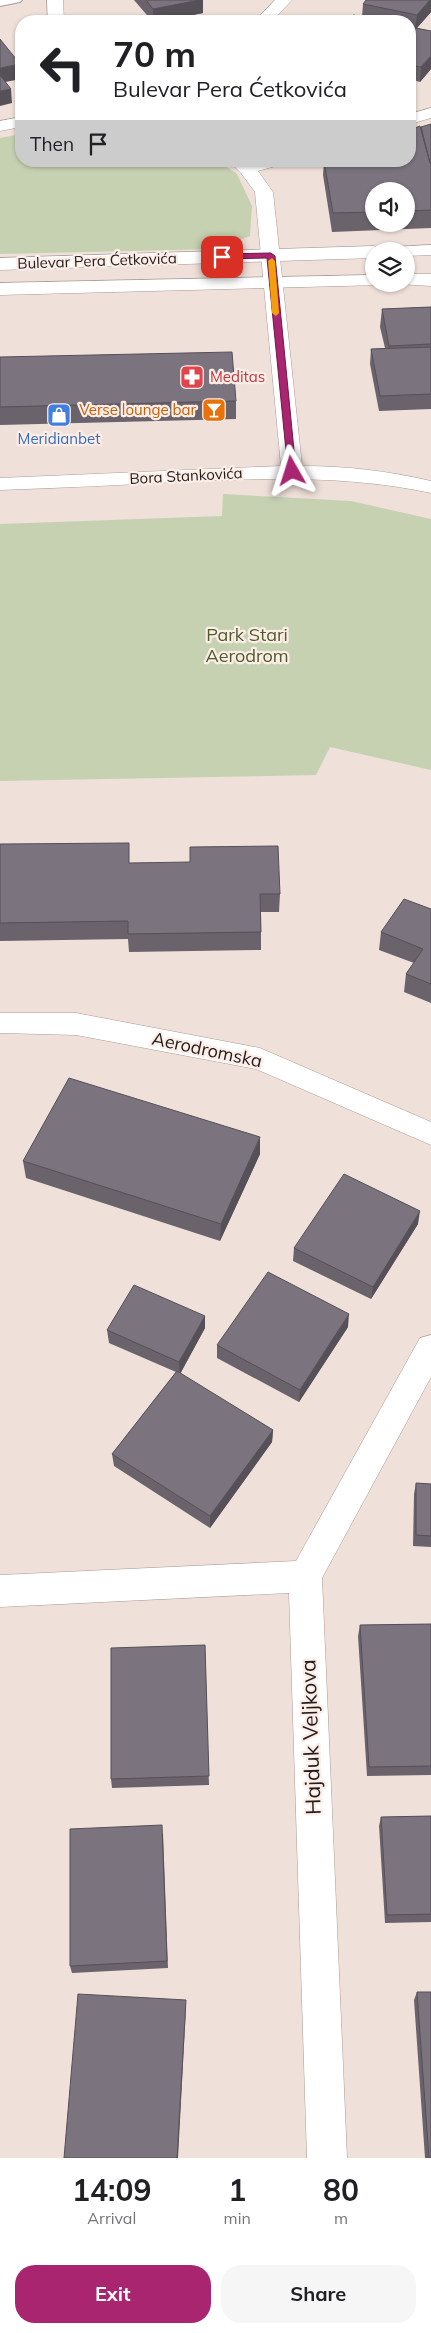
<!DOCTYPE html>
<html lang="en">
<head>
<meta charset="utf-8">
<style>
	body { margin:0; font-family:Mulish,sans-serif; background:#f6f6f6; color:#202124; height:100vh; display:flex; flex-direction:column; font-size:19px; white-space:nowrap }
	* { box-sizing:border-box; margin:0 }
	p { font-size:16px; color:#757577 }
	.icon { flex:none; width:28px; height:28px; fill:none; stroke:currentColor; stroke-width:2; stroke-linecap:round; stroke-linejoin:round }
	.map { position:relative; height:2158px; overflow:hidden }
	.panel { display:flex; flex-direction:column; background:#fff; flex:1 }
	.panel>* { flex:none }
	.top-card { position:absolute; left:15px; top:15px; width:401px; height:152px; border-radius:20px; box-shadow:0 1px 4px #0004; background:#fff; color:#202124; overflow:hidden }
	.tools { position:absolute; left:365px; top:182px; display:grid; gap:10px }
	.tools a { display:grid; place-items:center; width:50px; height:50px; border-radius:50%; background:#fff; box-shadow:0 1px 4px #0004; font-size:25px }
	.pin { position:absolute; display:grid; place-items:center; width:42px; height:42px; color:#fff; margin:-21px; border-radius:10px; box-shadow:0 2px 8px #0006 }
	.me { position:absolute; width:55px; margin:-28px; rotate:354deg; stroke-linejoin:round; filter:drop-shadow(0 0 4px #0008) }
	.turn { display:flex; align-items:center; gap:18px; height:105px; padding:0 15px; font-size:22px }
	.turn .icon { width:65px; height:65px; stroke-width:2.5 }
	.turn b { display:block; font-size:35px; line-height:42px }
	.then { display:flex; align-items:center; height:48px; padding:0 15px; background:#0003; gap:10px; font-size:19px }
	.eta { display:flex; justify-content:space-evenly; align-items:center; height:85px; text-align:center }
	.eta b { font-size:30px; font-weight:700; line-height:35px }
	.button { display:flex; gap:10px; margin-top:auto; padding:10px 15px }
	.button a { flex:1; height:58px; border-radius:20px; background:#a92570; color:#fff; font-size:20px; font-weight:700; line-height:58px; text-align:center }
	.button a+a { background:#f6f6f6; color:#202124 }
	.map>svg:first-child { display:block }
	.green { fill:#c6d1b2 }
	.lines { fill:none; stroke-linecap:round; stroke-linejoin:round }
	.service-casing { stroke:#a99b95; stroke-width:2 }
	.minor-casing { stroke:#a99b95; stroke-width:1 }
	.secondary-casing { stroke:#a99b95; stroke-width:1 }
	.service { fill:#fff; fill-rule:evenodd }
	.minor { fill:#fff; fill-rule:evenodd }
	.secondary { fill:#fff; fill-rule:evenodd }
	.wall { fill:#6a636c; fill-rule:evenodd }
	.shaded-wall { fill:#565058 }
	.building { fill:#7b737e; stroke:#565058 }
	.route { fill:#a92570; stroke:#6e1849 }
	.slow { fill:#f59e0b }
	.labels { text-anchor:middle; stroke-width:4.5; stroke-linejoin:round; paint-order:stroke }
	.far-street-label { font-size:15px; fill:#221d1b; stroke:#fdede7 }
	.far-health-label { font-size:15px; fill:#be3a42; stroke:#fdede7; text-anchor:start }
	.far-food-label { font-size:15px; fill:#c56008; stroke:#fdede7; text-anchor:end }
	.far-shop-label { font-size:15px; fill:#366cbe; stroke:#fdede7 }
	.park-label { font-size:18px; fill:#4f5d2c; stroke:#fdede7 }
	.street-label { font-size:18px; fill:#221d1b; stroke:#fdede7 }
	.near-street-label { font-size:21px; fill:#221d1b; stroke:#fdede7 }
</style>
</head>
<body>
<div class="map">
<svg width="431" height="2158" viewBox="0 0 431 2158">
	<rect width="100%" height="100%" fill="#f0e0da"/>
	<path class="green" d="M21,134V161H218L237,174L252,206L250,236L216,249L0,254V138Z
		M223,494L351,501L431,519V770L330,747L316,775L0,781V524L222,516Z"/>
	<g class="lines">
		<g class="service-casing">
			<path id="service" d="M0,0H22L20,2L0,6Z"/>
		</g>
		<g class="minor-casing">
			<path id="minor" d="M47,0H63L64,21H48Z
				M275,0H292L272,21H255Z
				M431,108V118L410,124V114Z
				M21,117V127L0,131V121Z
				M229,161H281L279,165L258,171L273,192L302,466C346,466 388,471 431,481V493C347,475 263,478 178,482C119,485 59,488 0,490V478L281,466L255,192L241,173Z
				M0,1013H76L260,1048L431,1122V1145L256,1069L76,1035L0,1033Z
				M431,1335V1377L322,1578L347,2158H307L289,1593L0,1607V1575L296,1561L420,1338Z"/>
		</g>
		<g class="secondary-casing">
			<path id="secondary" d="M431,245V255L406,256V251H390L393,247Z
				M374,246L380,248L383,251H374V258L0,270V258Z
				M406,274H431V286L399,284H406Z
				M374,275V284L381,285L0,295V283Z"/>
		</g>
		<use href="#service" class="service"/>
		<use href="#minor" class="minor"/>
		<use href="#secondary" class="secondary"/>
	</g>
	<path class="wall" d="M134,0H203V13L162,21H152Z
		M431,0V12L417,28L431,31V69L420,82L410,79V21H347L362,17L363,4Z
		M431,124V228L332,232L323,175L324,161H410L421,127ZM374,191H406V224H374Z
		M431,307V409L379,411L370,364L371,349L385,348L380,327L382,309Z
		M0,357L236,401V419L0,425Z
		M0,844L130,863L280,894L279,912H261V950L129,952L128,939L0,941Z
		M431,909V1003L404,992L406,974L414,963L379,950L381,932Z
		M260,1154L220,1241L26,1178L23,1161Z
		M418,1224L371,1299L293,1261L294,1248Z
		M205,1316V1328L180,1374L273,1430L272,1442L210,1528L114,1466L112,1454L176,1372L109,1343L107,1330Z
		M348,1327L299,1402L217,1358V1345Z
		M416,1483L431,1484V1547L413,1546L414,1494Z
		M431,1624V1775L367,1776L358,1636L360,1625Z
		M205,1645L209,1785L112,1788L111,1779Z
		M431,1816V1922L385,1923L379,1826L381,1817Z
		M163,1833L168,1968L72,1973L70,1966Z
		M417,1992L431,2158H425L414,2000Z"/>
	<path class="shaded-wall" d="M200,0H203V13L162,21H154L153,9Z
		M430,0H431V12L415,30L417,15Z
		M431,56V69L420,82L421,67Z
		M20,64L21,79L0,83V68Z
		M11,89L12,103L0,106V91Z
		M260,1137V1154L220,1241L221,1224Z
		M420,1211L418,1224L371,1299L373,1287Z
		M349,1314L348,1327L299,1402L300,1390Z
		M205,1316V1328L180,1374L179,1362Z
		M273,1430L272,1442L210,1528V1516Z
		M186,2000V2007L178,2158H177Z"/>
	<path class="building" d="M146,0H200L153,9Z
		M366,0H430L417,15L363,4Z
		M353,15L383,21H347Z
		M410,27L431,31V56L421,67L410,65Z
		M0,39L20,64L0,68Z
		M0,75L11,89L0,91Z
		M431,124V163H430L421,127Z
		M420,126L430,163H431V210L406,211V191H374V212L333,213L324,161H410V130Z
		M431,307V344L389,346L382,309Z
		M431,347V394L380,396L371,349Z
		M232,352L236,401L0,407V357Z
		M129,843V863L190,862V847L278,846L280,894H260L261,932L128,934V921L0,923V844Z
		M404,899L431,909V984L406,974L423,949L381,932Z
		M69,1078L260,1137L221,1224L23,1161Z
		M344,1174L420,1211L373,1287L294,1248Z
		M268,1272L349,1314L300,1390L217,1345Z
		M134,1285L205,1316L179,1362L107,1330Z
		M177,1371L273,1430L210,1516L112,1454Z
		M416,1483L431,1484V1536L416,1535Z
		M431,1624V1766L369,1767L360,1625Z
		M205,1645L209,1776L111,1779V1648Z
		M431,1816V1914L387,1915L381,1817Z
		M162,1825L167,1961L70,1966V1829Z
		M417,1992H431V2158H429Z
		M78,1994L186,2000L177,2158H64Z"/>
	<path class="route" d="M271,253L275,256L296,471L292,473L288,471L267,258L222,259L219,257L222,254Z"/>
	<path class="slow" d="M272,258L275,261L279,313L276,316L272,313L268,261Z"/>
	<defs>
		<g id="pharmacy-square" transform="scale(1.25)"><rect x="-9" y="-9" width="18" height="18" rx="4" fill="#e0444e" stroke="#fdede7"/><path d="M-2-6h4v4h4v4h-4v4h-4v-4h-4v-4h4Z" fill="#fff"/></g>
		<g id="bar-square" transform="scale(1.25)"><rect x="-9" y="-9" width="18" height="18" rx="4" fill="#e8710a" stroke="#fdede7"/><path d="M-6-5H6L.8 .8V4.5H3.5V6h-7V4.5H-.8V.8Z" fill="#fff"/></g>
		<g id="shop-square" transform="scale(1.25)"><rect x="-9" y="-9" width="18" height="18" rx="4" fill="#3f7fe0" stroke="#fdede7"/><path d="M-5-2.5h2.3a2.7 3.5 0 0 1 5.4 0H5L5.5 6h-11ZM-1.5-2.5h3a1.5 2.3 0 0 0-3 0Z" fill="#fff"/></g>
	</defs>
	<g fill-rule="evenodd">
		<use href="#pharmacy-square" x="192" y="377"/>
		<use href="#bar-square" x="214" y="410"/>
		<use href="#shop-square" x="59" y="415"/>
	</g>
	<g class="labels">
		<g class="far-street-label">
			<text transform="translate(97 261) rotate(-2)" y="5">Bulevar Pera Ćetkovića</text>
			<text transform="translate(186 476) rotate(-3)" y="5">Bora Stankovića</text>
		</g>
		<g class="far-health-label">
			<text x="210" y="382">Meditas</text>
		</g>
		<g class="far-food-label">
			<text x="196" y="415">Verse lounge bar</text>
		</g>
		<g class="far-shop-label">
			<text x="59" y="444">Meridianbet</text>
		</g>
		<g class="park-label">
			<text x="247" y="641">Park Stari<tspan x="247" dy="21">Aerodrom</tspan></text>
		</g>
		<g class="street-label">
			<text transform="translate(207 1050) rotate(12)" y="6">Aerodromska</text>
		</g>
		<g class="near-street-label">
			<text transform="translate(311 1737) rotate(-92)" y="7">Hajduk Veljkova</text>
		</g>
	</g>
</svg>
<div class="tools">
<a><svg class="icon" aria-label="sound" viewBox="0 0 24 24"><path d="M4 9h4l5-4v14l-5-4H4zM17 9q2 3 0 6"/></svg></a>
<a><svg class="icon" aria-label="layers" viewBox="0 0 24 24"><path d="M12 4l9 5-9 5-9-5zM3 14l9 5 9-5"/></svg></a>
</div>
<div class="pin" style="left:222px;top:257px;background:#d93025"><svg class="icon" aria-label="arrive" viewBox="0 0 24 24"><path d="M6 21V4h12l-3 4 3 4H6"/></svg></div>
<svg class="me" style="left:292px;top:471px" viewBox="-20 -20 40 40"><path d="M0-17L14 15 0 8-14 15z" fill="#a92570" stroke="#fff" stroke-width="4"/></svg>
<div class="top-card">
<div class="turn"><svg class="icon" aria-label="left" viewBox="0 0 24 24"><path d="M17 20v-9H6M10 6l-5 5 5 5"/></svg><div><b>70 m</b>Bulevar Pera Ćetkovića</div></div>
<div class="then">Then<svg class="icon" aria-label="arrive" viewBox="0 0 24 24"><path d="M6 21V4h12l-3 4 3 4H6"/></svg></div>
</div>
</div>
<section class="panel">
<div class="eta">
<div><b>14:09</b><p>Arrival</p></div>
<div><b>1</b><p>min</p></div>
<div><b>80</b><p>m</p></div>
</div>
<div class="button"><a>Exit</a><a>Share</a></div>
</section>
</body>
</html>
